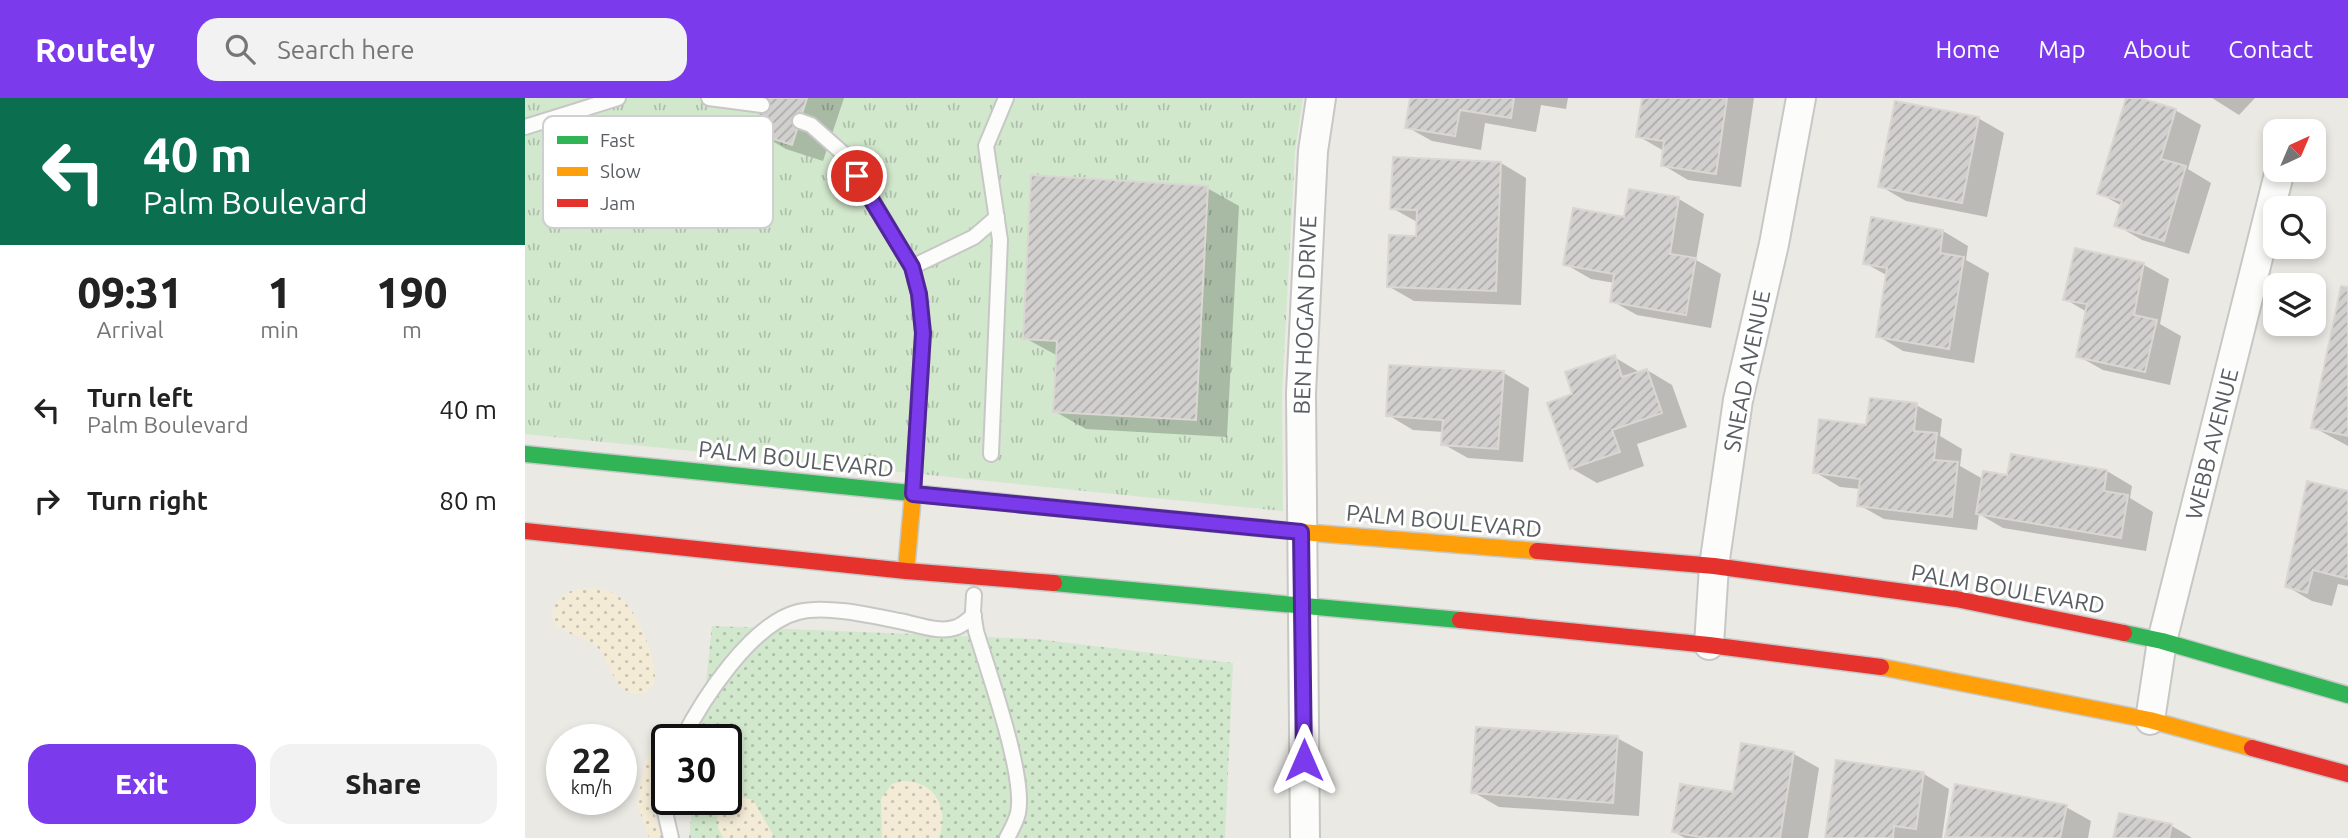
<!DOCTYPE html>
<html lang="en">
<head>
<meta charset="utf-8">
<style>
	body { margin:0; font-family:Ubuntu,sans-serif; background:#f2f2f2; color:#222; height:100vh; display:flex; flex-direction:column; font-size:26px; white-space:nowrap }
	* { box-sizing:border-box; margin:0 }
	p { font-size:23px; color:#767676 }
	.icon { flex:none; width:38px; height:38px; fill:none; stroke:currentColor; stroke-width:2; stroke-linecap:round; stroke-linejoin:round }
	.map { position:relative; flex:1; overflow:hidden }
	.details { display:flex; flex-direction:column; background:#fff; width:525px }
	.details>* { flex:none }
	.top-card { background:#0b6e4f; color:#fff; overflow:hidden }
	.needle { width:46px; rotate:44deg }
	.fabs { position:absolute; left:1738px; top:21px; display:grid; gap:14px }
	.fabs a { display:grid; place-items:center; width:63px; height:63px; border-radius:14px; background:#fff; box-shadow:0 4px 10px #0003; font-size:35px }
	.speed { position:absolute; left:21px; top:626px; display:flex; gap:14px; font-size:35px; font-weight:700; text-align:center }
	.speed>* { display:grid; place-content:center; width:91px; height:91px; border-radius:50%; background:#fff; box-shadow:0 4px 10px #0003; line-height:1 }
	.speed small { font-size:18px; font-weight:400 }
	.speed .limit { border:4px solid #111; border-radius:10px; background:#fff; color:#111 }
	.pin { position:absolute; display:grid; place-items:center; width:60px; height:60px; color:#fff; margin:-30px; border:4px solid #fff; border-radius:50%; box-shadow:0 2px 7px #0007 }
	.me { position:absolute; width:77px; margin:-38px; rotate:0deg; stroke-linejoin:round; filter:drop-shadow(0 0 5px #0008) }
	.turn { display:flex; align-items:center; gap:24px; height:147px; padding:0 28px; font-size:32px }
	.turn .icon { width:91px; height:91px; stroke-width:2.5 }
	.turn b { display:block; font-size:49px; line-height:60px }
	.eta { display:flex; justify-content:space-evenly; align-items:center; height:119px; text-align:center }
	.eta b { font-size:42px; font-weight:800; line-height:49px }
	.action { display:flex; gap:14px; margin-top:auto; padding:14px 28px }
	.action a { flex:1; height:80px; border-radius:21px; background:#7c3aed; color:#fff; font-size:28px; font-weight:800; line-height:80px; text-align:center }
	.action a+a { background:#f2f2f2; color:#222 }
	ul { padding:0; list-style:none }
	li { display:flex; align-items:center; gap:21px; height:91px; padding:0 28px }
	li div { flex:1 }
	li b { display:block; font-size:26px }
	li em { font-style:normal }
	header { display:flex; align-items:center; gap:42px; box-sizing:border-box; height:98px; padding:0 35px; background:#7c3aed; color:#fff }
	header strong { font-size:33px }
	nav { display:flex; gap:38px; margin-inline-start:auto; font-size:24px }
	.search { width:490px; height:63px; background:#f2f2f2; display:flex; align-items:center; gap:18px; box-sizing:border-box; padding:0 24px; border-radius:21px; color:#767676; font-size:26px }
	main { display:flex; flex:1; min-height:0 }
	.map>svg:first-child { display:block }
	.grass { fill:url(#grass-dots) }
	.sand { fill:url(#sand-dots) }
	.park { fill:url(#park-tufts) }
	.shadow { fill:#0003 }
	.building { fill:url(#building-hatch); stroke:#dad7d3; stroke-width:2 }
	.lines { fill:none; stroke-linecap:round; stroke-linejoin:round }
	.lane-casing { stroke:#c7c7c6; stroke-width:18 }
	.street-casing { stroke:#c7c7c6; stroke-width:32 }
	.fast-casing { stroke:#c7c8c8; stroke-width:19 }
	.slow-casing { stroke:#c7c8c8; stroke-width:19 }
	.jam-casing { stroke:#c7c8c8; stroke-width:19 }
	.lane { stroke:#fcfcfb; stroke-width:14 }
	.street { stroke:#fcfcfb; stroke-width:28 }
	.fast { stroke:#30b455; stroke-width:16 }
	.slow { stroke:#ff9f0a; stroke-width:16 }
	.jam { stroke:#e5322d; stroke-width:16 }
	.route-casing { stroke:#51269a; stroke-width:18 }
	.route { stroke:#7c3aed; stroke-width:12 }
	.labels { text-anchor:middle; stroke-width:6; stroke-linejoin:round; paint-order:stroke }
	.street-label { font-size:23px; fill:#595e63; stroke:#fff }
	.key { fill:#fff; stroke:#cdcfd0; stroke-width:2 }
	.key-label { font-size:19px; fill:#595e63 }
</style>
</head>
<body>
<header>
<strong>Routely</strong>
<div class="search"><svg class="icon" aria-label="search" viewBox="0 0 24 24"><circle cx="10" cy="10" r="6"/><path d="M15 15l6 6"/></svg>Search here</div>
<nav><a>Home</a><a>Map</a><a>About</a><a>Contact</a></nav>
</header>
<main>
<section class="details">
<div class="top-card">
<div class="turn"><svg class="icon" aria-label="left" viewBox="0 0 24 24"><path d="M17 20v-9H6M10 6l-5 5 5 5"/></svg><div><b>40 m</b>Palm Boulevard</div></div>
</div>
<div class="eta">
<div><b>09:31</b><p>Arrival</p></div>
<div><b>1</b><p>min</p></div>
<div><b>190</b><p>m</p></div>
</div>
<ul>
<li><svg class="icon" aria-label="left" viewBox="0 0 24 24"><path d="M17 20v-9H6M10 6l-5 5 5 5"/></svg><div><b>Turn left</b><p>Palm Boulevard</p></div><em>40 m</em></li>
<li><svg class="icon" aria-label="right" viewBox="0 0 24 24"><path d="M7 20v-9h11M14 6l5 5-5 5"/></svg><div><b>Turn right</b></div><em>80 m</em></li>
</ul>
<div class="action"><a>Exit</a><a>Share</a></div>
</section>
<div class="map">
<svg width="1823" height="740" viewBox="0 0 1823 740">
	<defs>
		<pattern id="grass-dots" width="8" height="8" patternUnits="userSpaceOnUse" patternTransform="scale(1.75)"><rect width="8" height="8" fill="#d2e8cd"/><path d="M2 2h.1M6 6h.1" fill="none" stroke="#adbfaa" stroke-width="1.8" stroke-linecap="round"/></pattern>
		<pattern id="sand-dots" width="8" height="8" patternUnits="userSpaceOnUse" patternTransform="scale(1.75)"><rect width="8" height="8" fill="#f4ebd7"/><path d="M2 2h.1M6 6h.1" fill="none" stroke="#c9c2b2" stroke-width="1.8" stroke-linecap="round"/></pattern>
		<pattern id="park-tufts" width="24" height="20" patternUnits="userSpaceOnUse" patternTransform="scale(1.75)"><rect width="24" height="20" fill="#d2e8cd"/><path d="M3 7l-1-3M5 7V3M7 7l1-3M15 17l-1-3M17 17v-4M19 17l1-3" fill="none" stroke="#adbfaa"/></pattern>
		<pattern id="building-hatch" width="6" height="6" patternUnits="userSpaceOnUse" patternTransform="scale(1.75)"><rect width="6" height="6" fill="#d2d0ce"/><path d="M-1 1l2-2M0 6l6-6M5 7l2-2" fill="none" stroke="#adacab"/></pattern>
	</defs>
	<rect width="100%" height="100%" fill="#eae9e4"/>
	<path class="grass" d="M187,528L512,541L708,565L700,740H164L168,702H201V642H175Z"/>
	<path class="sand" d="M68,490C79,491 90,494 98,502C112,514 137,569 128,587C127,588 122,594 120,595C90,602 88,569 74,551C62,536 15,536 30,507C39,491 52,491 68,490Z
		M126,655L132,658L134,667L126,708L138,740H124L112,706L121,660Z
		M377,683C411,683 424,710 414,740H357L356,701L367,686Z
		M213,698L228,702L250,740H199C191,730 191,720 194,708L204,699Z"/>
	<path class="park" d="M0,0H778L770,54L757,296L758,413L0,336Z"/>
	<path class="shadow" d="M241,0H319L298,63L261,51L230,33Z
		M886,0H1043L1041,11L1016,7L1011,34L960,25L956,52L907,43L882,29Z
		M1119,0H1229L1216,89L1163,82L1138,67L1139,53L1113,38Z
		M1602,0L1650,12L1676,27L1663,71L1686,85L1664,156L1617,142L1591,127L1597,108L1574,95Z
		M1687,0H1730L1714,17Z
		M1453,20L1479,35L1462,119L1381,103L1355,88Z
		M976,65L1001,80L996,207L889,203L863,188L893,140L894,125L867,110Z
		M682,90L714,108L702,339L561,331L529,313L533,258L500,240Z
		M1154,101L1179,116L1171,162L1196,176L1186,230L1112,217L1087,203L1090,185L1066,181L1040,166Z
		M1347,121L1418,133L1443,148L1441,162L1464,175L1449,265L1378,253L1353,238L1363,178L1340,165Z
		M1551,152L1619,167L1644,181L1635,226L1656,238L1645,287L1578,272L1553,258L1562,214L1540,201Z
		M1823,191V348L1788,329Z
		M1089,259L1116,275L1122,272L1147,287L1162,329L1112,346L1119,368L1072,385L1046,370L1049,297Z
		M979,275L1004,290L998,364L943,360L918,346L919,334L888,332L863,317Z
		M1391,307L1417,321L1415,338L1437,351L1435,368L1458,381L1484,379L1487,358L1582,373L1607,388L1605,400L1628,414L1621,453L1478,430L1454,416L1452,432L1359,421L1334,407L1336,391L1315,389L1290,374L1343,329Z
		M1823,395V488L1813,486L1807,508L1787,503L1761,488Z
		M1092,640L1118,654L1114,718L974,709L948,694Z
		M1269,656L1294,670L1283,740H1160L1149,734L1210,696Z
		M1399,676L1424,691L1417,740H1302Z
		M1541,709L1566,723L1563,740H1425L1422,738Z
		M1647,728L1667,740H1590Z"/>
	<path class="building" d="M239,0H282L267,47L228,34Z
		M885,0H989L986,20L935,12L930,38L880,30Z
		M1117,0H1202L1191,76L1136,68L1139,43L1111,39Z
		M1601,0H1615L1651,11L1636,61L1661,68L1639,143L1589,128L1597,103L1572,96Z
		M1370,3L1454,19L1437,105L1353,89Z
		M868,59L976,64L971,193L862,189L864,137L891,138L892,112L865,111Z
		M506,77L683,88L671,322L528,314L532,243L498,241Z
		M1104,91L1154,99L1145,156L1171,160L1161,217L1085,204L1089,176L1038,167L1048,110L1099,119Z
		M1346,119L1418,132L1415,155L1439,159L1424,251L1351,239L1362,170L1338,166Z
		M1550,150L1619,165L1609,217L1632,222L1620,274L1551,259L1562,206L1538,202Z
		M1816,188L1823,189V338L1786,330Z
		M1090,257L1097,279L1122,271L1137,315L1087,332L1095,354L1045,371L1022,305L1047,296L1040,274Z
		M864,267L979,273L973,351L916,347L918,322L861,318Z
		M1345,300L1392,305L1389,333L1412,335L1409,362L1433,364L1427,419L1332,408L1335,381L1288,375L1294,321L1341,327Z
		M1486,356L1582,372L1579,393L1603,397L1596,440L1451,416L1458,373L1482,377Z
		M1782,383L1823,393V481L1788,472L1782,495L1760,489Z
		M951,629L1093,638L1088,705L946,695Z
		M1216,645L1269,654L1255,740H1181L1147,734L1155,686L1208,694Z
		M1311,662L1399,674L1391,731L1369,728L1368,740H1300Z
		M1430,686L1542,707L1535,740L1420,739Z
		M1594,715L1647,726L1644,740H1588Z"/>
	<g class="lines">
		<g class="lane-casing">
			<path id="lane" d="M184,0L237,7
				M275,23L286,27L321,58L387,169L394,196L398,235L388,395
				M0,29L93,0
				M387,169L449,139L472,119
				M466,356L475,142L461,48L481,0
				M449,497L448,514L451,533C463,573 501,678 493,715C491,724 486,732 482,740
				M157,642C177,602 226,526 273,514C301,507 345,517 374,523C392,526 414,536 432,529C438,527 444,521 449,517
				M142,676L137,701L146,740"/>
		</g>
		<g class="street-casing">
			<path id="street" d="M1184,547L1189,468L1213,302L1249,146L1276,0
				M1625,622L1637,543L1755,72
				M780,740L776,295L788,53L796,0"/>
		</g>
		<g class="fast-casing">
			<path id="fast" d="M0,356L593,416
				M529,485L935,522
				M1599,535L1637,543L1823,597"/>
		</g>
		<g class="slow-casing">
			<path id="slow" d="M593,416L776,434L1012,453
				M381,473L388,396
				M1356,569L1625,622L1727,650"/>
		</g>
		<g class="jam-casing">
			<path id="jam" d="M0,433L381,473L529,485
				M1012,453L1189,468L1431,501L1599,535
				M935,522L1184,547L1356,569
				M1727,650L1823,676"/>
		</g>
		<use href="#lane" class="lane"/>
		<use href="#street" class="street"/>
		<use href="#fast" class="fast"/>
		<use href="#slow" class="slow"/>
		<use href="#jam" class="jam"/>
	</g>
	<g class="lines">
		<g class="route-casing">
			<path id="route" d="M332,78L387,169L394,196L398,235L388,396L776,434L779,662"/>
		</g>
		<use href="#route" class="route"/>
	</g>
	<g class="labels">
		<g class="street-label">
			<text transform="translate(780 217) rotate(-88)" y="8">BEN HOGAN DRIVE</text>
			<text transform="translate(1222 273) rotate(-79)" y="8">SNEAD AVENUE</text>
			<text transform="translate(1687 346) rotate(-76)" y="8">WEBB AVENUE</text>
			<text transform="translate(271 361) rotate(6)" y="8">PALM BOULEVARD</text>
			<text transform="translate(919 423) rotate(5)" y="8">PALM BOULEVARD</text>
			<text transform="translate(1483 491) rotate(10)" y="8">PALM BOULEVARD</text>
		</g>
	</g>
	<rect x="18" y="18" width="230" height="112" rx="10" class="key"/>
	<rect x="32" y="38" width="31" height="8" fill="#30b455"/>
	<rect x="32" y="69" width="31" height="9" fill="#ff9f0a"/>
	<rect x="32" y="101" width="31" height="8" fill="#e5322d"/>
	<g class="key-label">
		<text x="75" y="49">Fast</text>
		<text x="75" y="80">Slow</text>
		<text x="75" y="112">Jam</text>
	</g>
</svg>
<div class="fabs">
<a><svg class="needle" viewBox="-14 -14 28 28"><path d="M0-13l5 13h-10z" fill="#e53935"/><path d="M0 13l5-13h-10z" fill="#767676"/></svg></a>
<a><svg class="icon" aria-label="search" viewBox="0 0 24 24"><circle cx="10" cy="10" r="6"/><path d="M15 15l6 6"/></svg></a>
<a><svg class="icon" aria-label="layers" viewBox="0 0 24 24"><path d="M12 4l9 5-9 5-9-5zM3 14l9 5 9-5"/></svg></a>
</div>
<div class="speed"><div>22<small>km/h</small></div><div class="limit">30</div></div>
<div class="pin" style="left:332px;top:78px;background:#d93025"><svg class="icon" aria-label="arrive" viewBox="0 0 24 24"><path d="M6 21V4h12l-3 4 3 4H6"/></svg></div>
<svg class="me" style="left:779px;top:662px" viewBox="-20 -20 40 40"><path d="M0-17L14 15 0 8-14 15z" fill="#7c3aed" stroke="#fff" stroke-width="4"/></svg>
</div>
</main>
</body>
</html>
